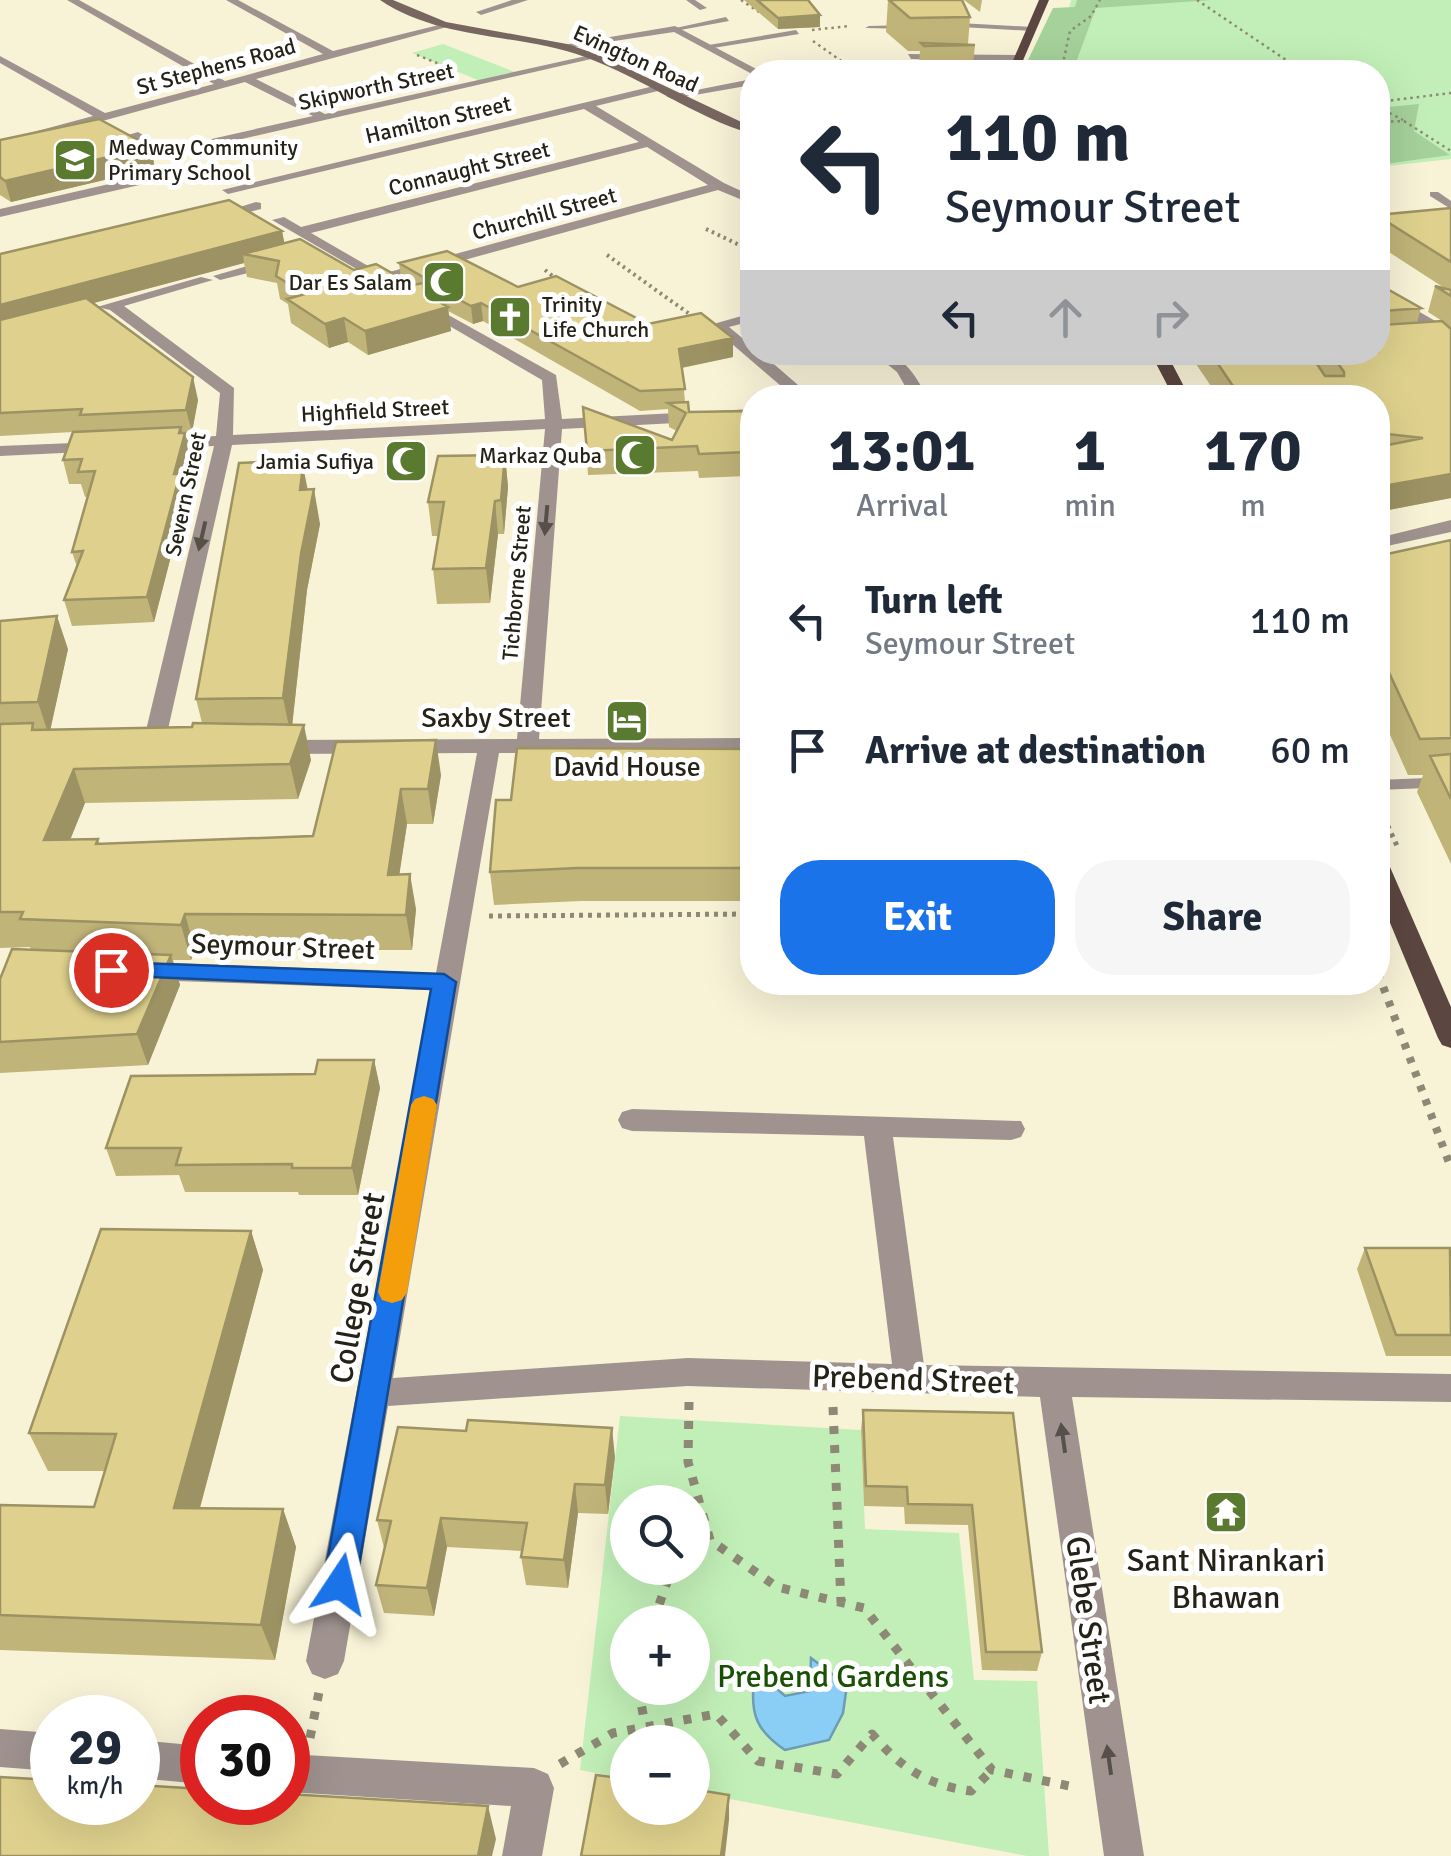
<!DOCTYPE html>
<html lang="en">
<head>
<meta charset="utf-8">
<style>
	body { margin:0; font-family:Signika,sans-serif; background:#f6f6f7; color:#1f2937; height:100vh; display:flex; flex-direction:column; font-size:38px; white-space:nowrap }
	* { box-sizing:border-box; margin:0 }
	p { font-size:32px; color:#747a83 }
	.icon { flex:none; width:55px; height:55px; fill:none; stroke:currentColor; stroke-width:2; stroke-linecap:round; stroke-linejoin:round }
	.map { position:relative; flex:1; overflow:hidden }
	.side { position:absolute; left:740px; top:385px; width:650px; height:610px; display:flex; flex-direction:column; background:#fff; border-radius:40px; box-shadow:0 10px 40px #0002 }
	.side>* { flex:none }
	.guide { position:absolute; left:740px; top:60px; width:650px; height:305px; border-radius:40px; box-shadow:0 10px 40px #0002; background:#fff; color:#1f2937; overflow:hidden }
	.buttons { position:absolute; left:610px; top:1485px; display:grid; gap:20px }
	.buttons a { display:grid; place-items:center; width:100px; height:100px; border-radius:50%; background:#fff; box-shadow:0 10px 40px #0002; font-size:50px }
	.speed { position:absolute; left:30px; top:1695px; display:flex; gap:20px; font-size:50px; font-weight:700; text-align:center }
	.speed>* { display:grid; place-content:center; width:130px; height:130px; border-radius:50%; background:#fff; box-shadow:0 10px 40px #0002; line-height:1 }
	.speed small { font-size:25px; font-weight:400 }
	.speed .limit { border:15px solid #d22; background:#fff; color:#111 }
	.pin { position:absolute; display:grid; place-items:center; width:85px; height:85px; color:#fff; margin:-42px; border:5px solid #fff; border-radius:50%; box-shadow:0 2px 10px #0007 }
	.me { position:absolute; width:110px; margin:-55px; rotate:10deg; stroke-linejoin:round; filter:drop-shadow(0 0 8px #0008) }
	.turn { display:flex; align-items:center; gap:35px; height:210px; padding:0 40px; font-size:45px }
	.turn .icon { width:130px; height:130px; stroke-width:2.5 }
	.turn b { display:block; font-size:70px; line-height:85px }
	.lanes { display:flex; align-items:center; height:95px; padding:0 40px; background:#0003; justify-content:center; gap:50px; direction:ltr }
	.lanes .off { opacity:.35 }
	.eta { display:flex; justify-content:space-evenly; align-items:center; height:170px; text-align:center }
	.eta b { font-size:60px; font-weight:700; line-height:70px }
	.button { display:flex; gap:20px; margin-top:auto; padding:20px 40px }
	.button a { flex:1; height:115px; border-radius:40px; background:#1a73e8; color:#fff; font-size:40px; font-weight:700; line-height:115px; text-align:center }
	.button a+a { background:#f6f6f7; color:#1f2937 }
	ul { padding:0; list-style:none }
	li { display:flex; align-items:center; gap:30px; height:130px; padding:0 40px }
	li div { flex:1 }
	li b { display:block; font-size:38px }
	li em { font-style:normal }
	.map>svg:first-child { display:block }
	.green { fill:#c2efb7; fill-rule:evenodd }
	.forest { fill:#a5d19a }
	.water { fill:#8acef6; stroke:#6c9bb3; stroke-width:2.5 }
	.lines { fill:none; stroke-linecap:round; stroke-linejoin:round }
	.path-far4 { stroke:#8d8976; stroke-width:2.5; stroke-dasharray:2.5 4; stroke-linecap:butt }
	.path-far3 { stroke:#8d8976; stroke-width:4; stroke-dasharray:2.5 4; stroke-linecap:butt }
	.path-far2 { stroke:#8d8976; stroke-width:5; stroke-dasharray:4 5; stroke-linecap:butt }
	.path-far1 { stroke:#8d8976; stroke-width:8; stroke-dasharray:6 9; stroke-linecap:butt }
	.path { stroke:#8d8976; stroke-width:9; stroke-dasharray:8 11; stroke-linecap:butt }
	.lane { fill:#a0938f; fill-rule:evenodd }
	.street { fill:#a0938f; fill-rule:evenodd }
	.secondary { fill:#786661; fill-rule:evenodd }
	.primary { fill:#5c4641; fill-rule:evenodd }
	.wall { fill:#c0b479 }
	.shaded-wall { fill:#9c9263 }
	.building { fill:#dfd18d; stroke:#9c9263; stroke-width:2.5 }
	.oneway { fill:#565048 }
	.route { fill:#1a73e8; stroke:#114b97; stroke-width:2.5 }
	.slow { fill:#f59e0b }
	.labels { text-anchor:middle; stroke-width:10; stroke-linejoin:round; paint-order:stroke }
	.far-street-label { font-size:22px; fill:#252318; stroke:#fff }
	.far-poi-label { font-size:22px; fill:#252318; stroke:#fff; text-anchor:end }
	.street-label { font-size:28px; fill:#252318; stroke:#fff }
	.poi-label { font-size:28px; fill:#252318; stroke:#fff }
	.near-street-label { font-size:32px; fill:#252318; stroke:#fff }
	.near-poi-label { font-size:32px; fill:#252318; stroke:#fff }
	.near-park-label { font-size:32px; fill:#185103; stroke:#fff }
</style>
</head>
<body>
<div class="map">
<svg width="1451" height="1856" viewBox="0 0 1451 1856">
	<rect width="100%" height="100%" fill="#f8f3d7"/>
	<path class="green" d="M1071,0H1451V159L1378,167V72H1053Z
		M443,44L520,74L485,83L412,53Z
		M620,1416L861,1430L865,1529L959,1533L974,1680L1037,1681L1049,1856H1027L693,1792L692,1742H628L627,1779L580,1770ZM628,1502H692V1568H628ZM628,1622H692V1688H628Z"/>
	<path class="forest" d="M1077,0H1212L1096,8L1075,65L1131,72H1032L1028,60L1053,8L1075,7Z
		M1419,104L1414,131L1450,155L1378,165V108Z"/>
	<path class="water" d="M811,1658L847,1685L843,1713L829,1740L785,1750C757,1731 750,1715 754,1681L763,1676L785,1696L810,1691Z"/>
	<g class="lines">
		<path class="path-far4" d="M741,0L762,14
			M1197,0L1295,66
			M812,30L849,26
			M813,41L857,72
			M417,55L447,67
			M1061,72L1070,31L1091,16L1100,0
			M1238,72L1295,66L1304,72
			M1378,102L1451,93
			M1378,107L1403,120
			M1378,122L1404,121L1451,151"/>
		<path class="path-far3" d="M706,229L752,251
			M607,255L695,318
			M545,270L560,282"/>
		<path class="path-far2" d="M1380,809L1398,848
			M489,916L752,914"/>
		<path class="path-far1" d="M1378,973L1451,1168"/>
		<path class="path" d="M689,1402L688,1462L710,1540L777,1587L864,1608L992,1770L1079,1788
			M833,1407L841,1603
			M653,1622L672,1568
			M638,1688L645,1724
			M310,1738L319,1692
			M560,1764L613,1733L716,1714L758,1761L837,1774L872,1734C901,1768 927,1785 971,1791L992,1770"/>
		<path class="lane" d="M686,0H695L707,8L700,10Z
			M726,17L729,21L675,31L671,29Z
			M941,22L1032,27L1036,29L1032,31L944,26Z
			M910,25L913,29L865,28L869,26Z
			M796,30L799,34L707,49L703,46Z
			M908,54L1019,55L1023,58L1019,61L911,59Z
			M1430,192H1438L1451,201V209L1430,196Z
			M1196,352H1255L1249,356L1162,363L1156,359L1162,355Z
			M1451,777V787L1378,790V780Z"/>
		<path class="street" d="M67,0H79L225,81L323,54L226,0H238L333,51L447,23V27L256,79L325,114L595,54L600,57L176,154L183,160L177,164L128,135L138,132L167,149L313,116L245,82L0,149V141L93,116L0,63V56L105,113L214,84Z
			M512,0H528L481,15L476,12Z
			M675,26L762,72L752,74L674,32L568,48L563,45Z
			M752,79V85L672,99L666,96Z
			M658,85L662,90L596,106L724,183L752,196V204L718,190L392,280L398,285L391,289L272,220L284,217L301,227L639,142L584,109L228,194L222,190ZM647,147L708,185L382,274L311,233Z
			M192,165L196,166V172L0,217V209Z
			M256,202L261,203V209L214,221L207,217Z
			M279,257L284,258V264L220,280L213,276Z
			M201,277L213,280L124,306L234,388L233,435L545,419L542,380L429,314V308L434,307L556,375L562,419L752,409V419L562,429L539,739L752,738V751L499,753L393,1378L688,1358L892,1364L864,1136L632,1131L622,1128L618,1120L622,1112L632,1109L1021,1121L1025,1129L1021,1137L1011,1140L893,1137L924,1365L1451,1374V1402L1072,1397L1144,1856H1104L1040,1397L688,1386L388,1406L344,1661L338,1674L325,1679L312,1674L306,1661L432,990L145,980L136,977L132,971L136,965L145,962L436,973L477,753L278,754L267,747L278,740L517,739L545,429L232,445L164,747L161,752H145L142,747L214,446L153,449L144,444L153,439L216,436L220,393L110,310L97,307Z
			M1378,288L1451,330V341L1378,298Z
			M752,313V321L729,327L752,346V352H760L813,398H795L710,325Z
			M872,352C903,352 913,372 928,398H912L897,372Z
			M98,442L107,447L104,451L0,456V446Z
			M1451,520V532L1378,548V538Z
			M0,1729L52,1733V1771L0,1767Z
			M138,1740L202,1746V1784L138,1778Z
			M288,1754L534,1768L548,1774L554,1788L542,1856H502L511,1806L288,1792Z"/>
		<path class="secondary" d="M380,0H393L446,22L567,44L599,55L752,127V134C694,117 643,78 585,57C519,33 441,41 380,0Z"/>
		<path class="primary" d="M1039,0H1049L1018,72H1008Z
			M1150,352H1166L1190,398H1174Z
			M1378,859L1390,867L1451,1007V1048L1442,1045L1438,1038L1378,894Z"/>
	</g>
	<path class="wall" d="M744,0H808L820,27L778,29Z
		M888,0L970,17L968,44L975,45L973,64L923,65L919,62L920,51H908L886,32Z
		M964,0H982L980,12Z
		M0,140L155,168L11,202L0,195Z
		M1451,208V328L1445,323L1451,329V498L1378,512V398H1219L1196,364L1199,352H1378L1382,286L1421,308L1417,323L1442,321L1428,312L1435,286L1446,289L1378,245V215Z
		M282,231L284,243L354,270L401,278L399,263L518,287L648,324L733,357L682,368L685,402L689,412L752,411V504L747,476L699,478L698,471L588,475L583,407L672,440L677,431L669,427L668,409L640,411L483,321L473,324L448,311L451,331L368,355L348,342L329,348L291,323L288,304L280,299L277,283L247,277L244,263L93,303L198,400L192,432L185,433L190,457L183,485L186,498L154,622L72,626L64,600L77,567L72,552L88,496L85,497L81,484H69L63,460L73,432L0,436V254Z
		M505,455L508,487L504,534H498L490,603L437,604L433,569L438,536H432L428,502Z
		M281,461L282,468L308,490L320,524L307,590L292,725L311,760L298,799L85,803L70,839H98L100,844L313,836L336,742L441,775L433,824H407L399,874L416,909L412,950H195L191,960H173L180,985L148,1065L0,1073V979L31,950L30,947L0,948V621L68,649L50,730L192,727L202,723L196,699Z
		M1451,540V864L1417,792L1423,775H1408L1378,708V556Z
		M752,749V901H581L494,905L490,872L511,800Z
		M374,1060L380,1088L358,1195H299L298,1192H185L179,1175L116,1176L106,1148L315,1074Z
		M251,1231L263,1270L200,1508L283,1509L296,1547L275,1660L0,1650V1505L94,1507L104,1471H48L29,1433Z
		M1365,1248L1451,1250V1356H1386L1357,1269Z
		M863,1410L1013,1413L1042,1652L1037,1671L982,1670L968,1525L905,1524L904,1507L864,1506L861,1430Z
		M615,1457L608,1514L578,1513L568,1588L526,1585L521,1557L522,1551L447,1547L434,1616L384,1613L376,1585L384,1548L377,1520Z"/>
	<path class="shaded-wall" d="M820,15V27L778,29V18Z
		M151,147L155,168L11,202L5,181Z
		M282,231L286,251L243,254L244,263L0,328V305Z
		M434,286L436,304L426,306L424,287Z
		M481,303L483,321L473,324L471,306Z
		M448,307L451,331L368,355L365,331Z
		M344,318L348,342L329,348L325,324Z
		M733,338V357L680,368L679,349Z
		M193,377L198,400L192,432L186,410Z
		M181,427L183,437L185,433L190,457L183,485L186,498L154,622L147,597L174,474Z
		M505,455L508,487L504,534L501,500Z
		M303,466L310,501L300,490Z
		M1451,474V498L1378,512V487Z
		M314,489L320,524L307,590L291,736L283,698L301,554Z
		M495,501L498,534L490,603L486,568Z
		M57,616L68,649L49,736L38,702Z
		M304,725L311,760L298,799L290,764Z
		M436,740L441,775L433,824L428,789Z
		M74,769L85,803L56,875L44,840Z
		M401,789L407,824L394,910L388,875Z
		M410,874L416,909L412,950L406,915Z
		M185,914L195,950L191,960L181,925Z
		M171,955L180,985L148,1065L137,1034Z
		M374,1060L380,1088L358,1195L352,1168Z
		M251,1231L263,1270L190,1545L174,1508Z
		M612,1428L615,1457L608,1514L605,1485Z
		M575,1484L578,1513L568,1588L564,1560Z
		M283,1509L296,1547L275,1660L261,1625Z
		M441,1518L447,1547L434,1616L427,1588Z
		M729,1795V1820L725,1856H721Z
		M488,1806L496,1839L492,1856H478Z"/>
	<path class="building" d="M757,0H808L820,15L778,18Z
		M889,0H962L970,17L910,18Z
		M921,43L975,45L924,46Z
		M99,119L151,147L5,181L0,177V140Z
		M229,200L282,231L0,305V254Z
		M1451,208V262L1378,216V215Z
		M300,239L354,270L376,264L413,285L423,283L424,293L448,307L365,331L344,318L325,324L287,299L305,294L276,276L279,261L243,254Z
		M447,251L518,287L556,276L648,324L701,313L733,338L679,349L685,389L640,391L481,303L471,306L434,286L424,287L423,277L399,263Z
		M1378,274L1380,275L1382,286L1421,308L1384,311L1382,325L1442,321L1451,329V474L1378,487V447L1423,438L1378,433V398H1241L1210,352H1309L1325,376H1344V372L1330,352H1378Z
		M1435,286L1451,290V296Z
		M86,298L193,377L186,410L80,415L82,409L0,413V320Z
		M688,402L689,412L752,411V479L748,452L699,454L697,446L587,451L583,407L672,440L686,413L668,403Z
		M181,427L179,433H185L174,474H180L147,597L64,600L83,551L72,552L95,471L78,472L82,459L63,460L73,432Z
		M505,455L501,500L495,501L486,568L433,569L444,502H428L438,456Z
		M281,461L280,468L303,466L300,490L314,489L301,554L283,698L196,699L239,463Z
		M1451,540V738L1420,739L1378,649V556Z
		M57,616L38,702L0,703V621Z
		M33,723L32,730L192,727L193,723L304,725L290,764L74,769L44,840L98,839L96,844L313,836L336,742L436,740L428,789H401L388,875L410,874L406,915L185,914L181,925L20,919L23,912H0V724Z
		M517,748L752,749V868H578L490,872L496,800H511Z
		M1451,754V799L1430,756Z
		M12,949L171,955L137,1034L0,1042V979Z
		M318,1060H374L352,1168H292V1164L176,1165L181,1148H106L131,1076L315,1074Z
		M101,1229L251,1231L174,1508L283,1509L261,1625L0,1615V1505L94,1507L116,1434L29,1433Z
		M1365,1248H1450L1451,1335H1396Z
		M863,1410L1013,1413L1042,1652H986L972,1505L908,1504L907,1487L866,1486Z
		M468,1420L612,1428L605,1485L575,1484L564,1560L521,1557L527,1523L441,1518L427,1588L376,1585L391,1521L377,1520L398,1427L466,1431Z
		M596,1775L628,1779V1808H692V1789L729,1795L721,1856H581Z
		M0,1777L52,1780V1802H138V1785L202,1789V1802H288V1794L488,1806L478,1856H0Z"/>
	<defs><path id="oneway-solid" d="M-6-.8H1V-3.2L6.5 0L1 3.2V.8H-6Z" transform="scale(2.5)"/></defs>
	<g class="oneway">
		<use href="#oneway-solid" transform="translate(546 520) rotate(95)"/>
		<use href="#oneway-solid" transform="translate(202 536) rotate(103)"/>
		<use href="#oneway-solid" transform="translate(1063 1438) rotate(-98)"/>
		<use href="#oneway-solid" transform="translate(1109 1760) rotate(-98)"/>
	</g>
	<path class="route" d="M111,962L444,974L456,982L356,1584L351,1595L340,1600L328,1595L323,1584L431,989L103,975L100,970L103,964Z"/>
	<path class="slow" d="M424,1096L433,1099L437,1105L407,1292L402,1300L392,1303L382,1300L378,1292L411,1105L415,1099Z"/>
	<defs>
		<g id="school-square" transform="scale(2.25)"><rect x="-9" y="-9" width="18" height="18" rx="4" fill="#5a7a30" stroke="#fff"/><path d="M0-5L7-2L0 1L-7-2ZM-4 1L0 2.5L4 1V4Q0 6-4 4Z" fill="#fff"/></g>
		<g id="mosque-square" transform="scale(2.25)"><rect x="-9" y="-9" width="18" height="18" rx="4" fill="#5a7a30" stroke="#fff"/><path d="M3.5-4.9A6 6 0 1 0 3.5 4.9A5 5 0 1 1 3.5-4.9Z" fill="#fff"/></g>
		<g id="church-square" transform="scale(2.25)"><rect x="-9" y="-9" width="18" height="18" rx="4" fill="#5a7a30" stroke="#fff"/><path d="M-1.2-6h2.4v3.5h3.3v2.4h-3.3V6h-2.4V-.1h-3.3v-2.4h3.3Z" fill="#fff"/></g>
		<g id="hotel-square" transform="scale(2.25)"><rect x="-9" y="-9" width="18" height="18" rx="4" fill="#5a7a30" stroke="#fff"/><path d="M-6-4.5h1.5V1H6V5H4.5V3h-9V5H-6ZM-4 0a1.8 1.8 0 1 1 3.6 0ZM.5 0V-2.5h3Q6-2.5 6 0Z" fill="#fff"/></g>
		<g id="temple-square" transform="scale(2.25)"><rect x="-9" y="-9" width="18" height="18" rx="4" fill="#5a7a30" stroke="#fff"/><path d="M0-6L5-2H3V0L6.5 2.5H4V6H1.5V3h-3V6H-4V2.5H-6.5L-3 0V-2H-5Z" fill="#fff"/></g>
	</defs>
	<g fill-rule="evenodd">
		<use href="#school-square" x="75" y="160"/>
		<use href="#mosque-square" x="444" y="282"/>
		<use href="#church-square" x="510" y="317"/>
		<use href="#mosque-square" x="635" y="455"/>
		<use href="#mosque-square" x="406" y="461"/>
		<use href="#hotel-square" x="627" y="721"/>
		<use href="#temple-square" x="1226" y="1512"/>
	</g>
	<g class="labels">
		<g class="far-street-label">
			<text transform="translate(636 58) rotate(24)" y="8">Evington Road</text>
			<text transform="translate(216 66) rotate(-15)" y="8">St Stephens Road</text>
			<text transform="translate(376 86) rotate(-12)" y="8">Skipworth Street</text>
			<text transform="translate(438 119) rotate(-13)" y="8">Hamilton Street</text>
			<text transform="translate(469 168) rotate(-14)" y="8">Connaught Street</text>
			<text transform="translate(544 213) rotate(-15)" y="8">Churchill Street</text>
			<text transform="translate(375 410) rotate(-3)" y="8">Highfield Street</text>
			<text transform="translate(185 494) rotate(-78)" y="8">Severn Street</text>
			<text transform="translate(516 583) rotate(-85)" y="8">Tichborne Street</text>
		</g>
		<g class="far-poi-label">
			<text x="108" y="155" text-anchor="start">Medway Community<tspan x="108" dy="25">Primary School</tspan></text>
			<text x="412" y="290">Dar Es Salam</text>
			<text x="542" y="312" text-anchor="start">Trinity<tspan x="542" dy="25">Life Church</tspan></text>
			<text x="602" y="463">Markaz Quba</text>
			<text x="374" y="469">Jamia Sufiya</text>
		</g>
		<g class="street-label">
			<text x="496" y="727">Saxby Street</text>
			<text transform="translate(283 946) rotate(2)" y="10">Seymour Street</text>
		</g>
		<g class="poi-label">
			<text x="627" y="776">David House</text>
		</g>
		<g class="near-street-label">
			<text transform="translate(357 1288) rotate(-80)" y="11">College Street</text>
			<text transform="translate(913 1379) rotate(2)" y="11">Prebend Street</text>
			<text transform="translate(1089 1620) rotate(82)" y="11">Glebe Street</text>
		</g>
		<g class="near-poi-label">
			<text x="1226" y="1571">Sant Nirankari<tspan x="1226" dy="37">Bhawan</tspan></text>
		</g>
		<g class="near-park-label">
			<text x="833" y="1687">Prebend Gardens</text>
		</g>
	</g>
</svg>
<div class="buttons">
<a><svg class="icon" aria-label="search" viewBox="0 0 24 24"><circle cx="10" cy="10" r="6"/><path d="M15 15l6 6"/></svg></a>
<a>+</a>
<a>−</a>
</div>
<div class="speed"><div>29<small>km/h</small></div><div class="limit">30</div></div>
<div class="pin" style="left:111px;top:970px;background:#d93025"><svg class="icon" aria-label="arrive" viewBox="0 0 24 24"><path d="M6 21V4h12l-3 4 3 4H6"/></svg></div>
<svg class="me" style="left:340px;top:1584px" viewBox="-20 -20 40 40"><path d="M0-17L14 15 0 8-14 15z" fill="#1a73e8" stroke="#fff" stroke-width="4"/></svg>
<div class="guide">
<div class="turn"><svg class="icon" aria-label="left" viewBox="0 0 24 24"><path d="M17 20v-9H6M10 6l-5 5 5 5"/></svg><div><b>110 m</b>Seymour Street</div></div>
<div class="lanes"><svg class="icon" aria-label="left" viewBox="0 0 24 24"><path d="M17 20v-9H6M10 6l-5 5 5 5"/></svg><svg class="icon off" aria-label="ahead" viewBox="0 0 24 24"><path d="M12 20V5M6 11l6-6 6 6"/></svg><svg class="icon off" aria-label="right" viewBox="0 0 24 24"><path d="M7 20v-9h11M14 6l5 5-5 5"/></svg></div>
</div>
<section class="side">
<div class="eta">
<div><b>13:01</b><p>Arrival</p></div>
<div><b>1</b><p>min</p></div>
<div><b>170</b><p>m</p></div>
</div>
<ul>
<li><svg class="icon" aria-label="left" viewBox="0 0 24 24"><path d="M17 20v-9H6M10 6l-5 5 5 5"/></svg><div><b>Turn left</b><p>Seymour Street</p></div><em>110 m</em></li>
<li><svg class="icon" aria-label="arrive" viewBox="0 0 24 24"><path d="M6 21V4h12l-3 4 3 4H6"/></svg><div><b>Arrive at destination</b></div><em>60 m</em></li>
</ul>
<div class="button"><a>Exit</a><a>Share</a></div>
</section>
</div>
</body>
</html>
